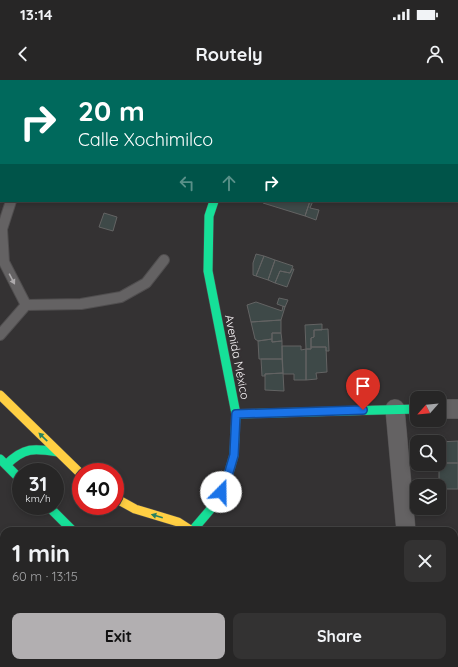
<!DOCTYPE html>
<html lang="en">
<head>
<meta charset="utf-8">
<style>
	body { margin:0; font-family:Quicksand,sans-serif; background:#333232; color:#f1f3f6; height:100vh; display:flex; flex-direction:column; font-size:15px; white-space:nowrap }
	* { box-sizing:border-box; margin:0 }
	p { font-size:13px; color:#a4a5a7 }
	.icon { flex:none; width:22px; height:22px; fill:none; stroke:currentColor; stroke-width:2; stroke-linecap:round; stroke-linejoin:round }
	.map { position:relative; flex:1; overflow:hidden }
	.sheet { position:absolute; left:0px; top:447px; width:458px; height:140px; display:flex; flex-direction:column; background:#272626; border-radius:12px 12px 0 0; box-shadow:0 2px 6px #0003,0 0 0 1px #434343 }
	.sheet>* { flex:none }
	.hud { position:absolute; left:0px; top:0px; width:458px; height:122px; box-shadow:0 2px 6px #0003,0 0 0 1px #434343; background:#00695c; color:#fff; overflow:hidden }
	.needle { width:26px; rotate:243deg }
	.controls { position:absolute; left:410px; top:311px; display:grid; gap:8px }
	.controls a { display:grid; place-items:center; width:36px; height:36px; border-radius:8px; background:#272626; box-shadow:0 2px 6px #0003,0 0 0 1px #434343; font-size:20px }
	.speed { position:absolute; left:12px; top:383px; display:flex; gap:8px; font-size:20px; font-weight:700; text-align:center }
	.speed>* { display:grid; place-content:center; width:52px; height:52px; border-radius:50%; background:#272626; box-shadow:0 2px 6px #0003,0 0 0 1px #434343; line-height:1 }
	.speed small { font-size:10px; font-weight:400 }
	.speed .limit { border:6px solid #d22; background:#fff; color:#111 }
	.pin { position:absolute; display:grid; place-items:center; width:34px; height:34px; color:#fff; margin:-41px -17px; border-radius:50% 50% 50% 0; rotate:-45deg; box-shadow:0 0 4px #0007 }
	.pin .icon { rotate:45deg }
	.me { position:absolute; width:44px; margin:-22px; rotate:22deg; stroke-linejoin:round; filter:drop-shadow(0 0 3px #0008) }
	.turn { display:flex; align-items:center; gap:14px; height:84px; padding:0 12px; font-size:18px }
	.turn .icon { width:52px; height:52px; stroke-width:2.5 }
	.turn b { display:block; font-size:28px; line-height:34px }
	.lanes { display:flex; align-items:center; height:38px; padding:0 12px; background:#0003; justify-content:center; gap:20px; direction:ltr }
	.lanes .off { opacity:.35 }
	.round { display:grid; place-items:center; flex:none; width:42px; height:42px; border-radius:8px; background:#333232 }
	.summary { display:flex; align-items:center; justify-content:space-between; height:68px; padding:0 12px }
	h1 { font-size:24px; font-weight:700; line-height:30px }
	.primary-button { display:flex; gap:8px; margin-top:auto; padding:8px 12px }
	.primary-button a { flex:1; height:46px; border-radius:8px; background:#b2afb1; color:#111; font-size:16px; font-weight:700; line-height:46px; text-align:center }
	.primary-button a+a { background:#333232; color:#f1f3f6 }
	.status { display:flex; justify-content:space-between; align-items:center; height:28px; padding:0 20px; background:#272626; direction:ltr }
	.status svg { height:11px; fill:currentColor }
	header { display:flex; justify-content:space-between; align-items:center; height:52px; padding:0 12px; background:#272626; font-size:18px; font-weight:700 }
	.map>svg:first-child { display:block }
	.building { fill:#3e4948; stroke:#636363 }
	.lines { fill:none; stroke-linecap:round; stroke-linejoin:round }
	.lane-casing { stroke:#504e4f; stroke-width:12 }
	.street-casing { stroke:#504e4f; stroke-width:20 }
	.fast-casing { stroke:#504e4f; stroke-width:10 }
	.slow-casing { stroke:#504e4f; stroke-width:10 }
	.jam-casing { stroke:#504e4f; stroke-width:10 }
	.lane { stroke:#646263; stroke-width:10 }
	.street { stroke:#646263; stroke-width:19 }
	.fast { stroke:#16e098; stroke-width:9 }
	.slow { stroke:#ffcf43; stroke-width:9 }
	.jam { stroke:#f24e42; stroke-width:9 }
	.oneway { fill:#adaaac }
	.oneway2 { fill:#278060 }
	.route-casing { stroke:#114b97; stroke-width:10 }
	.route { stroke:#1a73e8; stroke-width:7 }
	.labels { text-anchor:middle; stroke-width:4; stroke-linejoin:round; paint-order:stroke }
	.street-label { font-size:12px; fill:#f6f3f5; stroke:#353133 }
</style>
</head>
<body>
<div class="status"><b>13:14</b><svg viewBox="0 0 49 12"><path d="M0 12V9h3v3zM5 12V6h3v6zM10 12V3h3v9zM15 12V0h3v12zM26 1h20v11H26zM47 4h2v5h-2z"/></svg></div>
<header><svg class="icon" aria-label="back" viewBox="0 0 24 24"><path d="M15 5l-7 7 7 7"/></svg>Routely<svg class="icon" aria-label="person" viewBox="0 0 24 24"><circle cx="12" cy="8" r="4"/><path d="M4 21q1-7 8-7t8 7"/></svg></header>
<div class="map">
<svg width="458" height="587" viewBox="0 0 458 587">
	<rect width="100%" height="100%" fill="#343233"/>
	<path class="building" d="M264,121H310L305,136L263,123Z
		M310,121H313L310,128L319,130L316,140L305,136Z
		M104,133L117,137L113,151L99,147Z
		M256,174L264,176L256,196L253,195V183Z
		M264,176L275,180L268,200L256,196Z
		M275,180L293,186L290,193L280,191L275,203L268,200Z
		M292,189H294L287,207L275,203L280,191L290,193Z
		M279,218L288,220L285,227L277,224Z
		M256,222L282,231L283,226L285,227L281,240L251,242L247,225Z
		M281,240V253H272V259L258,261L255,259L251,242Z
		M322,244V250H314V257L311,258V269H306L305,245Z
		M328,249L329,271H326V267H311V258L314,257V250Z
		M272,253H281L282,261L272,262Z
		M272,259V262L282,261V279H259L258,261Z
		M282,266H301V270L306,269V300H294V294H283Z
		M311,267H326L327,292L316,293L317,299L306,300V269H311Z
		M261,279H282L283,293L265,294V296H262Z
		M283,293L284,311L265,310V294Z
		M458,361V383H439V362Z
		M439,383H458V409H439Z
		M456,493H458V541H457Z
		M454,550H458V560H454Z
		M454,560H458V573H454Z
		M454,573H458V587H440V584L429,585V583H454Z
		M387,583H419V585L407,586L408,587H387Z
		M419,583H429V587H419Z"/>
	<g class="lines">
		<g class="lane-casing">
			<path id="lane" d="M0,33L1,30
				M11,121L2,149L4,182L26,225
				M0,255L26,225L81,224L121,217L146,203L164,180
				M0,463L2,587
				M37,583L39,587
				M101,583L102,587"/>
		</g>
		<g class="street-casing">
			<path id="street" d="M395,329L406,451
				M439,329H458
				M454,468H458"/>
		</g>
		<g class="fast-casing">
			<path id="fast" d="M236,334L417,329
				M0,379L21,400
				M6,385C24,367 34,368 58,372
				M48,426L73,451
				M192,451L215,424L227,399L234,375L236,334L208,191L209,136L214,121"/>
		</g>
		<g class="slow-casing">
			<path id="slow" d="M0,315L81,394
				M115,418L135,429L178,442L192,451"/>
		</g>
		<g class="jam-casing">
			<path id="jam" d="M254,0V1
				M153,583L154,587
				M200,583L201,587"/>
		</g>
		<use href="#lane" class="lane"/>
		<use href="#street" class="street"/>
		<use href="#fast" class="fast"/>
		<use href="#slow" class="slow"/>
		<use href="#jam" class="jam"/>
	</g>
	<defs><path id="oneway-solid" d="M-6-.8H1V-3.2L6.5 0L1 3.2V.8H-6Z"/></defs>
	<use class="oneway" href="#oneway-solid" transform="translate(12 199) rotate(62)"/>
	<g class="oneway2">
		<use href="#oneway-solid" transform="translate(43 357) rotate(-136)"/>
		<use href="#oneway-solid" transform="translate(157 436) rotate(-164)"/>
	</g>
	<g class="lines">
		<g class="route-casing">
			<path id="route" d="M221,412L227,399L234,375L236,334L363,330"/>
		</g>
		<use href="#route" class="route"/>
	</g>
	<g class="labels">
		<g class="street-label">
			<text transform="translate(237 277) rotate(79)" y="4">Avenida México</text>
		</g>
	</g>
</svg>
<div class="controls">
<a><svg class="needle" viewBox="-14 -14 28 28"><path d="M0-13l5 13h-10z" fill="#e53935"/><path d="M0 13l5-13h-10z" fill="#a4a5a7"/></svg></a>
<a><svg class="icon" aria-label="search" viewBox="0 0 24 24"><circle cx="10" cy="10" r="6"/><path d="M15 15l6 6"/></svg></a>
<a><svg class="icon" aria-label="layers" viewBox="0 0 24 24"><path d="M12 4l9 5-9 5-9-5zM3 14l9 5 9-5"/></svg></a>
</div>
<div class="speed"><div>31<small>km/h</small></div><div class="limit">40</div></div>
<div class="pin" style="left:363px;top:330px;background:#d93025"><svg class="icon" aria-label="arrive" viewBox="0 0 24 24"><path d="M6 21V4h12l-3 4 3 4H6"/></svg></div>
<svg class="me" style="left:221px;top:412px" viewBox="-20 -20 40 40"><circle r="19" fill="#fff"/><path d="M0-13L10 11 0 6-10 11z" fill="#1a73e8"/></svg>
<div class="hud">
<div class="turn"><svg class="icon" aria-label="right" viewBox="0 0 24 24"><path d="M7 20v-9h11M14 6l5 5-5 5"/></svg><div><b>20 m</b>Calle Xochimilco</div></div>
<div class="lanes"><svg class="icon off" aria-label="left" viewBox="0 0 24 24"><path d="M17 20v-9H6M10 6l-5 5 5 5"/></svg><svg class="icon off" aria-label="ahead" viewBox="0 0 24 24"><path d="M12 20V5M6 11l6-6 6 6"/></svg><svg class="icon" aria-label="right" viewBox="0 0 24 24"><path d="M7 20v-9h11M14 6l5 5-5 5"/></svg></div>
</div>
<section class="sheet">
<div class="summary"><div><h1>1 min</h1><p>60 m · 13:15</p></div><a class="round"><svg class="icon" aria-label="close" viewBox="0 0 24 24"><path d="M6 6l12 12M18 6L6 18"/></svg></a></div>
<div class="primary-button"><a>Exit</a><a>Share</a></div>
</section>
</div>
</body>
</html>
